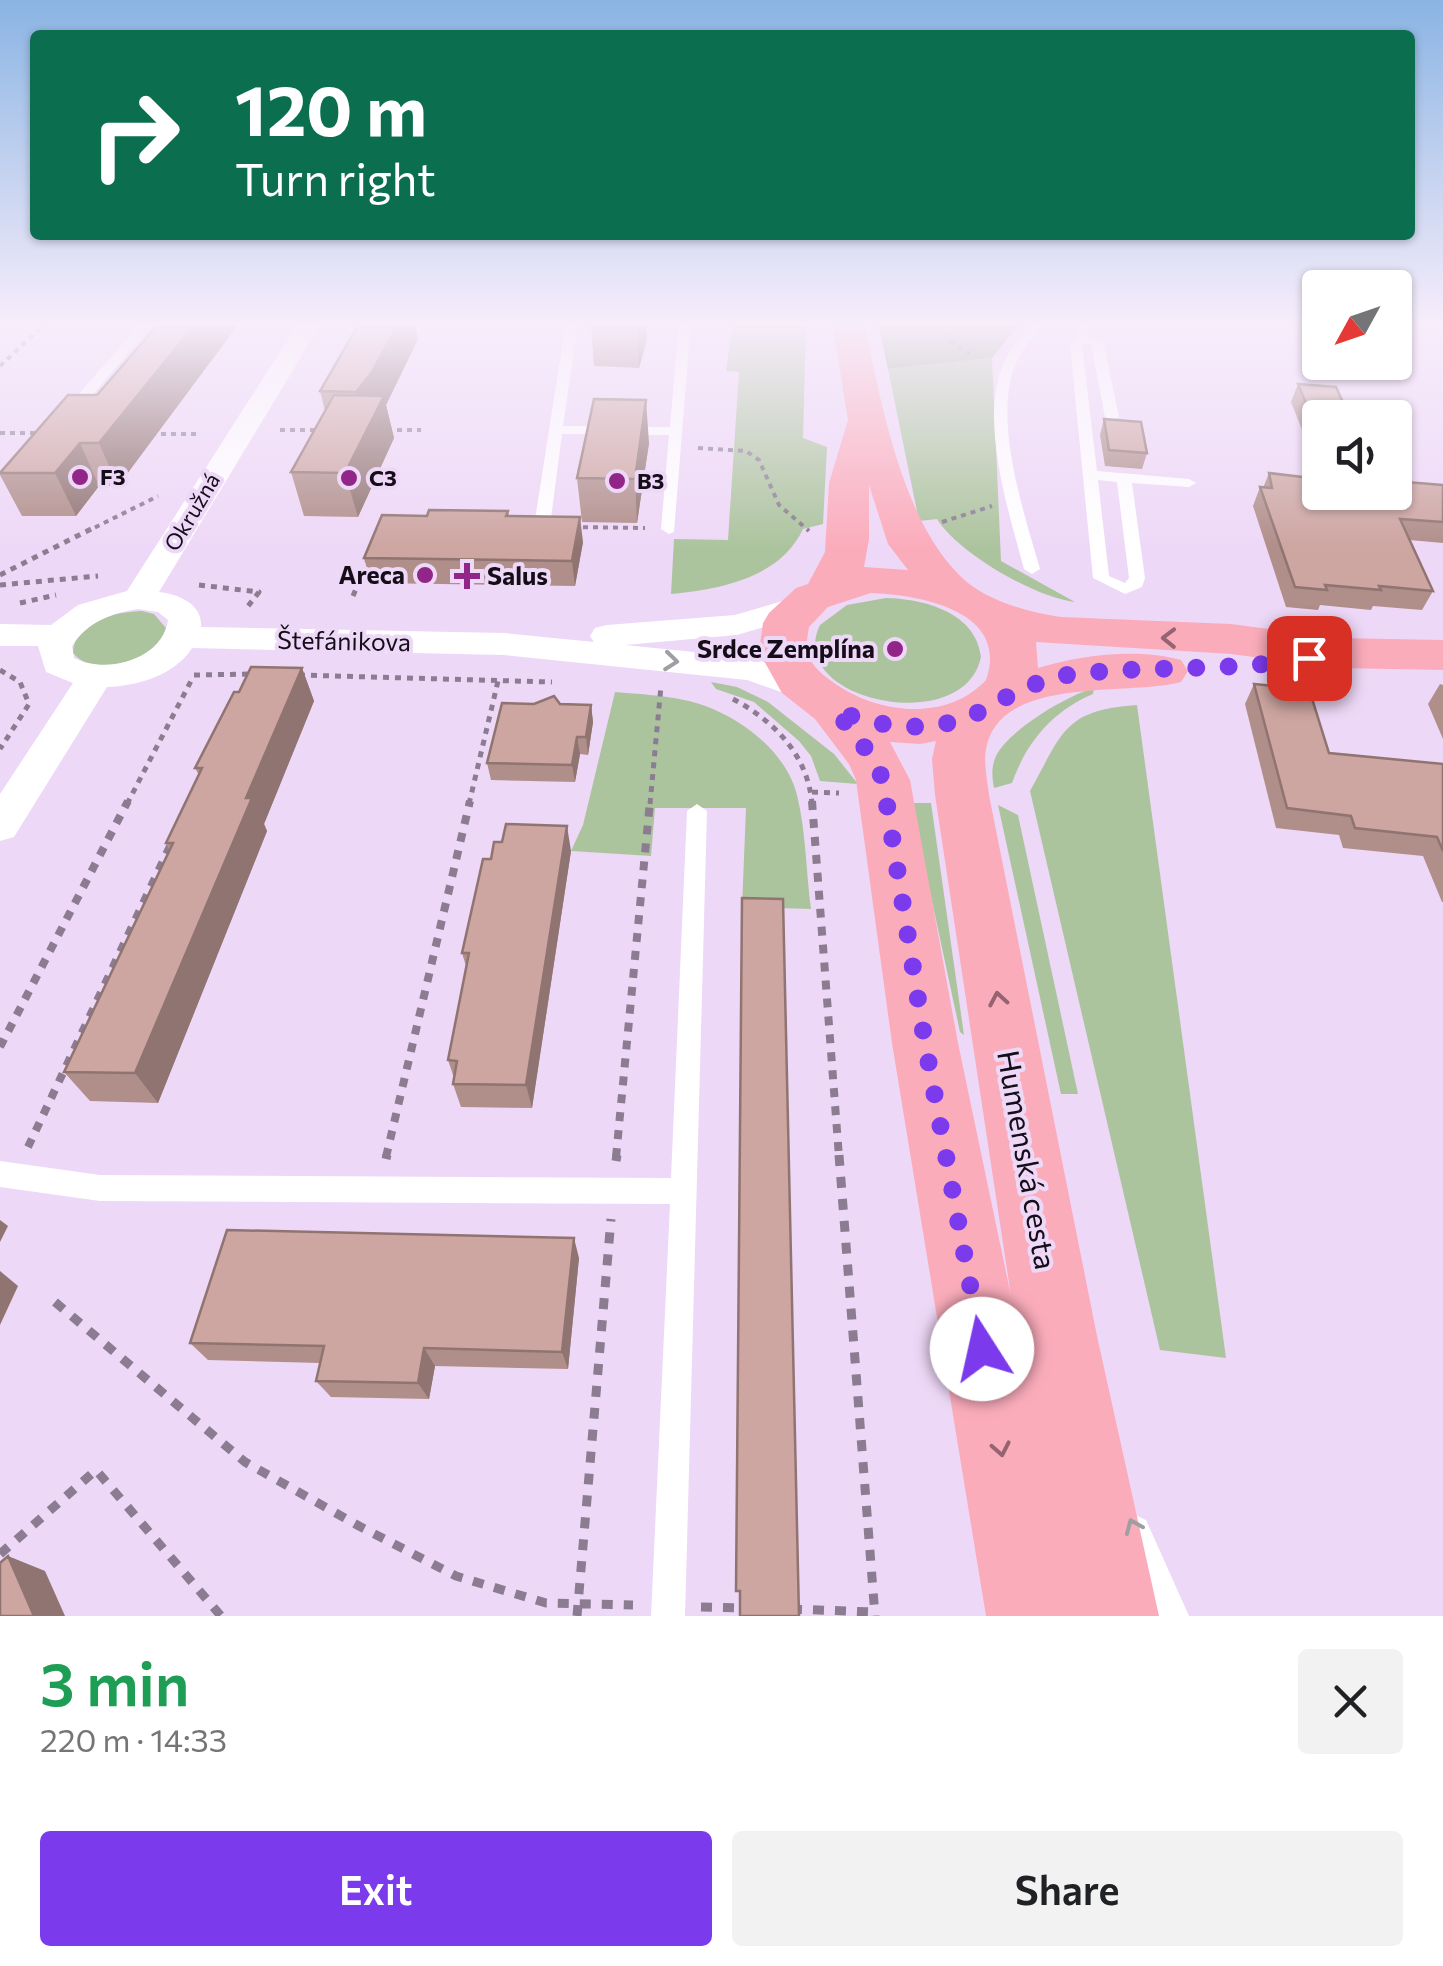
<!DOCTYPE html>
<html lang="en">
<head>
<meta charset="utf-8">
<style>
	body { margin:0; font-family:Commissioner,sans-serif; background:#f2f2f2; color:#202124; height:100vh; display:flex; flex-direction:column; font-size:38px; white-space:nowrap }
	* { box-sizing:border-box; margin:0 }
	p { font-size:32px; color:#757577 }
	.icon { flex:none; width:55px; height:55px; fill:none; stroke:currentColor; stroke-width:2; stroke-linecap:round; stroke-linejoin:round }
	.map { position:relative; height:1616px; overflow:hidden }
	.details { display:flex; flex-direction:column; background:#fff; flex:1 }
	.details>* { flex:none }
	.hud { position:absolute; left:30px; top:30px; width:1385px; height:210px; border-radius:10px; box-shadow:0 2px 8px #0004; background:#0b6e4f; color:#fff; overflow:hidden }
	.needle { width:65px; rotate:230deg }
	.controls { position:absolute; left:1302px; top:270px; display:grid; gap:20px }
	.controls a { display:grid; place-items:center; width:110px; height:110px; border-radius:10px; background:#fff; box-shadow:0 2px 8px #0004; font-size:50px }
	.pin { position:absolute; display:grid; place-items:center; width:85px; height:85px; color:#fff; margin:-42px; border-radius:20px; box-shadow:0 5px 15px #0006 }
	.me { position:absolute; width:110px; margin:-55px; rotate:350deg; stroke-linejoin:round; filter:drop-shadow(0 0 8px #0008) }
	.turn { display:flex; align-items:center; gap:35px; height:210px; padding:0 40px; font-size:45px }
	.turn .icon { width:130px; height:130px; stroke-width:2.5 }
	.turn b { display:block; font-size:70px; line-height:85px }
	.round { display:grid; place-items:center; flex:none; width:105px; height:105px; border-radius:10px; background:#f2f2f2 }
	.overview { display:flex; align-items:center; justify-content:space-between; height:170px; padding:0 40px }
	h1 { font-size:60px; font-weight:600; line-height:75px; color:#1e9e55 }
	.primary-button { display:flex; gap:20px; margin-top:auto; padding:20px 40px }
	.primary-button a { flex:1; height:115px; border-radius:10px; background:#7c3aed; color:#fff; font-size:40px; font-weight:600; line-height:115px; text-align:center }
	.primary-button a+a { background:#f2f2f2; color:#202124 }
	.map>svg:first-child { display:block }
	.green { fill:#acc49e }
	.forest { fill:#93ab84 }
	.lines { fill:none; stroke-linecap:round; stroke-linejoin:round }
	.path-far3 { stroke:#8c7c92; stroke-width:4; stroke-dasharray:5 5; stroke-linecap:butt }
	.path-far2 { stroke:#8c7c92; stroke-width:5; stroke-dasharray:6 6; stroke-linecap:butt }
	.path-far1 { stroke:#8c7c92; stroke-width:8; stroke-dasharray:9 9; stroke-linecap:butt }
	.path { stroke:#8c7c92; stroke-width:9; stroke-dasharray:11 11; stroke-linecap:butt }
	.service { fill:#fff; fill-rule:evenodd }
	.minor { fill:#fff; fill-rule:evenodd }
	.primary { fill:#fbacbb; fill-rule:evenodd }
	.wall { fill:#b08e8a }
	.shaded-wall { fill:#907471 }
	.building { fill:#cda5a1; stroke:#907471; stroke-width:2.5 }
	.oneway { stroke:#946472 }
	.oneway2 { stroke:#a19ea3 }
	.route { stroke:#7c3aed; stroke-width:18; stroke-dasharray:0 32.4 }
	.poi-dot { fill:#912588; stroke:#eed8f7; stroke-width:4 }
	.labels { text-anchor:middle; stroke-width:8; stroke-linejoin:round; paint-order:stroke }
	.far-poi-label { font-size:22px; font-weight:bold; fill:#150d18; stroke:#eed8f7; text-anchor:start }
	.far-street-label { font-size:22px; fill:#150d18; stroke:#eed8f7 }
	.poi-label { font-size:25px; font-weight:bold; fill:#150d18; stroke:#eed8f7; text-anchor:end }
	.street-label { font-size:25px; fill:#150d18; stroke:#eed8f7 }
	.near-street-label { font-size:30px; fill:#150d18; stroke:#eed8f7 }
</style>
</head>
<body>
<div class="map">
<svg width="1443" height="1616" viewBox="0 0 1443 1616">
	<rect width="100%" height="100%" fill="#eed8f7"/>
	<path class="green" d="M733,322H806L803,438L827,447L823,524L803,529C780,578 721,589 671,594L674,539L728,540L739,372L726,371Z
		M992,358L1001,561L1075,602C1036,598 958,553 937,519L919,521L888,369Z
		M886,598C924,599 976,612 981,657C964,739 783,700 820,625L847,605Z
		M142,611L154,614L166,628C158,661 96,681 73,653C74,620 116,612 142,611Z
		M711,682L737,687L768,702L834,754L858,784L820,781L811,756L799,741L754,702L716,689Z
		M1094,688L1093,694C1053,711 1027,741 1012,783L994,788C992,777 991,767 996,756C1009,730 1066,696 1094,688Z
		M615,692C638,694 662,695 684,700C730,709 785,747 797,795C806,831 806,872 811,909L742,907L746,808H655L651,856L571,851L583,825Z
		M1137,705L1226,1358L1160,1350L1030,791C1063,732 1064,710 1137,705Z
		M911,803H931L964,1035L960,1032Z
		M998,805L1018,815L1078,1094H1061Z"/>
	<path class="forest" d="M878,322H1021L992,358L888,369Z"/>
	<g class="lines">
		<path class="path-far3" d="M943,322L950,341L970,354
			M0,366L47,322L117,323
			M280,430H320
			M387,430H421
			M0,433H38
			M151,434H200
			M698,448L746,451L759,460L779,505L809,531
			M942,522L992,506
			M573,527L645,528
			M86,532L158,496"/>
		<path class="path-far2" d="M0,575L91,529
			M0,585L98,576
			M199,585L259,592L245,610
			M353,596L368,560
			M20,603L56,595
			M0,670L20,682L29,704L0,749
			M194,675L252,674
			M299,675L552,682
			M733,699C774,721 808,755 812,804
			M812,792L839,793
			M127,804L191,681
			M469,804L498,681
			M650,804L661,686"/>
		<path class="path-far1" d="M812,801L839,1157
			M0,1047L128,801
			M28,1147L172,842
			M386,1157L470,801
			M616,1157L650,801"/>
		<path class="path" d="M839,1155L875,1616
			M386,1159L387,1155
			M616,1161L617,1155
			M55,1302L245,1462L359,1526L456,1576L546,1603L633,1605
			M0,1554L96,1470L221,1616
			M701,1607L743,1608
			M791,1609L874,1612
			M577,1616L611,1219"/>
		<path class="service" d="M142,322H154L72,419H62V413Z
			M566,322H578L563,426L670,427L679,322H691L674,532L669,534L661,529L669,435L562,434L550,526L542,531L534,526Z
			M1033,322H1045C1034,336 1020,351 1014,368C994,424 1024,513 1040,569L1032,574L1024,569C1009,513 980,423 1002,367C1008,350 1022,335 1033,322Z
			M1076,322H1088L1090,336L1103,341L1119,417L1112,421L1105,417L1091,344L1086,343L1082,346L1097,471L1189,479L1196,483L1189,487L1132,483L1145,578L1142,587L1125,594L1093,578L1070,345L1078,338ZM1098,480L1117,482L1129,578L1125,583L1109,576Z
			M697,804L707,811L685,1616H651L670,1204L100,1201L0,1187V1161L100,1175L671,1178L687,811Z
			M1135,1515L1146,1520L1189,1616H1155L1119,1531L1124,1520Z"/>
		<path class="minor" d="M299,322H322L159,592C178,594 203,604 201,627L504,633L594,642L590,636L595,628L607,625L735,615L800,596L812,599L817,606L812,613L737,635L625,645L752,658L814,679L819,687L814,695L801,699L747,680L504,655L192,648C175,675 138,686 107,687L14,837L0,841V794L73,683L46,672L38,646H0V624L51,625L78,605L127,591ZM138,609L158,612L168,620C163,659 107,675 74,658L72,646C87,622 112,613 138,609Z"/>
		<path class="primary" d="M832,322H864C881,402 903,529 968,583C992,602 1031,613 1061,617L1231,624L1336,638L1443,640V670L1336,668L1231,654L1036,642L1038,668C1081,655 1137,648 1181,660L1188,671L1181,682C1131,696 1009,676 988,741C982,758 987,778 989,795L1097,1336L1159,1616H986L892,1043L856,780L849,764L815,719L782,693L759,652L763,623L769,613L796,588L808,584L825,552L829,483L848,420ZM869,485L888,544L908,570L864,567L869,539ZM871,593C921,595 1010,611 986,680C945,724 873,713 830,680C820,673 809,663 807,650C806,643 808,634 809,627L828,607ZM936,741L932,759L935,795L1011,1296L958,1043L910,780L890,742L920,744Z"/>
	</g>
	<path class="wall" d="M160,322H240L118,486H99L76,516H22L0,475V472L97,395Z
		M360,322H414L418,339L386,405L394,438L358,517L304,516L291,472L325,411L320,391Z
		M646,322L647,339L639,368L594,366L591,326Z
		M1217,322H1258L1257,324Z
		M1298,384L1320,418V475L1291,402Z
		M1104,419L1147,453L1142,469L1105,466L1100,435Z
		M649,443L637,523L582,522L577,478Z
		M1269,473L1320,492L1443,485V543L1409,540L1433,591L1422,610L1373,606L1371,610L1320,605L1318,610L1286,607L1253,506L1260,487L1263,488Z
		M508,511L509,516L583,542L575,586L371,583L364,558L427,516Z
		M302,668L314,701L264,824L267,831L158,1103L90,1101L64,1072L169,850L166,843L199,775L195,768L239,692Z
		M1254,684L1329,753L1443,764V902H1442L1423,856L1343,848L1339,835L1276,828L1245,704Z
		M1440,684L1443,685V739L1428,704Z
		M560,704L591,705L593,722L588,755L580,754L575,782L491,780L487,763Z
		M571,851L532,1108L461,1107L453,1084L454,1078L448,1060L466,966L462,953Z
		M579,1258L568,1369L435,1366L429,1399L331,1397L316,1381L320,1363L208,1360L190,1343Z"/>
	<path class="shaded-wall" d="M197,322H240L118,486L99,443Z
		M399,322H414L418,339L386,405L394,438L358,517L345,473L366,431L356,392Z
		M639,322H646L647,339L639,368L637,327Z
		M646,400L649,443L637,523L635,479Z
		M80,443L99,486L76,516L55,473Z
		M580,517L583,542L575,586L572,561Z
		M302,668L314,701L264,824L267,831L158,1103L135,1073L246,798Z
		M591,705L593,722L588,755L586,737Z
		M577,737L580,754L575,782L572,765Z
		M567,826L571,851L532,1108L526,1085Z
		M0,1220L8,1226L0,1242Z
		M574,1238L579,1258L568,1369L562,1352Z
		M0,1271L18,1286L0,1325Z
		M424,1348L435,1366L429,1399L418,1383Z
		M8,1556L45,1571L65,1616H34Z"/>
	<path class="building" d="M160,322H197L99,443H80L55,473H0L68,395H97Z
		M360,322H399L372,372L356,392L320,391Z
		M592,322H639L637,327L591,326Z
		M1298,384L1336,387L1350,418H1320V437Z
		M334,395L384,396L345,473L291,472Z
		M594,399L646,400L635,479L577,478Z
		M1104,419L1141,422L1147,453L1109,450Z
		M1269,473L1320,479V492H1395V481L1443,485V522L1400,519L1433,591L1379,586L1381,590L1325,585L1327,590L1295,587L1260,487L1272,488Z
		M429,510L508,511L506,516L580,517L572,561L364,558L382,515L427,516Z
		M251,667L302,668L246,798H252L135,1073L64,1072L173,843H166L202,768H195L234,692H239Z
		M1254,684L1309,689L1329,753L1443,764V851L1437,837L1355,828L1351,816L1287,808Z
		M554,696L560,704L591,705L586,737H577L572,765L487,763L502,703L534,704Z
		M506,824L567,826L526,1085L453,1084L457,1061L448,1060L469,953H462L483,859H491L494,842H502Z
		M742,898L783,899L799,1616H740V1591H736Z
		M227,1230L574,1238L562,1352L424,1348L418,1383L316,1381L324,1346L190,1343Z
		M8,1556L34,1616H0V1563Z"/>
	<defs><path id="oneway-chevron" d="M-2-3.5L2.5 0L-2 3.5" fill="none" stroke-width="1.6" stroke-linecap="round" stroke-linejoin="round" transform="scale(2.5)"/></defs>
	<g class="oneway">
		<use href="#oneway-chevron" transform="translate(1169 638) rotate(-179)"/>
		<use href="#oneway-chevron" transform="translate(998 999) rotate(-100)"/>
		<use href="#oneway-chevron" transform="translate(1001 1449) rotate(79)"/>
	</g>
	<g class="oneway2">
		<use href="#oneway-chevron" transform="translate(671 661) rotate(6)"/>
		<use href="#oneway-chevron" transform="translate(1133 1526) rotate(-113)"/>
	</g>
	<linearGradient id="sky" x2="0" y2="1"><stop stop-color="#8ab4e3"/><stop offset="0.59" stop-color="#f7edfb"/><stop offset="1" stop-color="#f7edfb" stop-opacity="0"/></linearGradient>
	<rect width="1443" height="548" fill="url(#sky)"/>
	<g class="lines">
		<path class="route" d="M982,1349L925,1043L883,780L873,758L835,710C882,729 937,735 983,710C1011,694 1041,678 1074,674C1153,665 1231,672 1309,658"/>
	</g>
	<g class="poi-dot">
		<circle cx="80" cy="477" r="10"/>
		<circle cx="349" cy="478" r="10"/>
		<circle cx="617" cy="481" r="10"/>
		<circle cx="425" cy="575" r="10"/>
		<path d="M462 561h10v10h10v10h-10v10h-10v-10h-10v-10h10z"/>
		<circle cx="895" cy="649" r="10"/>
	</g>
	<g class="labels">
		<g class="far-poi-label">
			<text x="100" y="485">F3</text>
			<text x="369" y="486">C3</text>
			<text x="637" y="489">B3</text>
		</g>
		<g class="far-street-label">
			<text transform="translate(192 512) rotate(-59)" y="8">Okružná</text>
		</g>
		<g class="poi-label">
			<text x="405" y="584">Areca</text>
			<text x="487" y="585" text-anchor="start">Salus</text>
			<text x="875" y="658">Srdce Zemplína</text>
		</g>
		<g class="street-label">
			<text transform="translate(344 641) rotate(1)" y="9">Štefánikova</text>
		</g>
		<g class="near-street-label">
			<text transform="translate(1026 1160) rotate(80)" y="10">Humenská cesta</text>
		</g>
	</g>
</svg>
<div class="controls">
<a><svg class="needle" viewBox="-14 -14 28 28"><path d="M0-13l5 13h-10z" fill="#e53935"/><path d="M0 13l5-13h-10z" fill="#757577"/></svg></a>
<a><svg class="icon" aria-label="sound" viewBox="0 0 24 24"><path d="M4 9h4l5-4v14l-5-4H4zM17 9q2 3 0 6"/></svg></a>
</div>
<div class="pin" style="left:1309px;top:658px;background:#d93025"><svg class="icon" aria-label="arrive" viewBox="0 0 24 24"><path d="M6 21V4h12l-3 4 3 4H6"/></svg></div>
<svg class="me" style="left:982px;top:1349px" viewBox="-20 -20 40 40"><circle r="19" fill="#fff"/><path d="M0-13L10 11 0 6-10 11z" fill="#7c3aed"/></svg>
<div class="hud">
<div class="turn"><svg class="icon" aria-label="right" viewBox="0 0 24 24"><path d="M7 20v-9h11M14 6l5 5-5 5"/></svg><div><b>120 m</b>Turn right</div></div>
</div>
</div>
<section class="details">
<div class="overview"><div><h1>3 min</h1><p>220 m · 14:33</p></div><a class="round"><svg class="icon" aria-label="close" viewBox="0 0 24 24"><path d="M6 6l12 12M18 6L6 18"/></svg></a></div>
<div class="primary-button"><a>Exit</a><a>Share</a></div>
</section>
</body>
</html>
